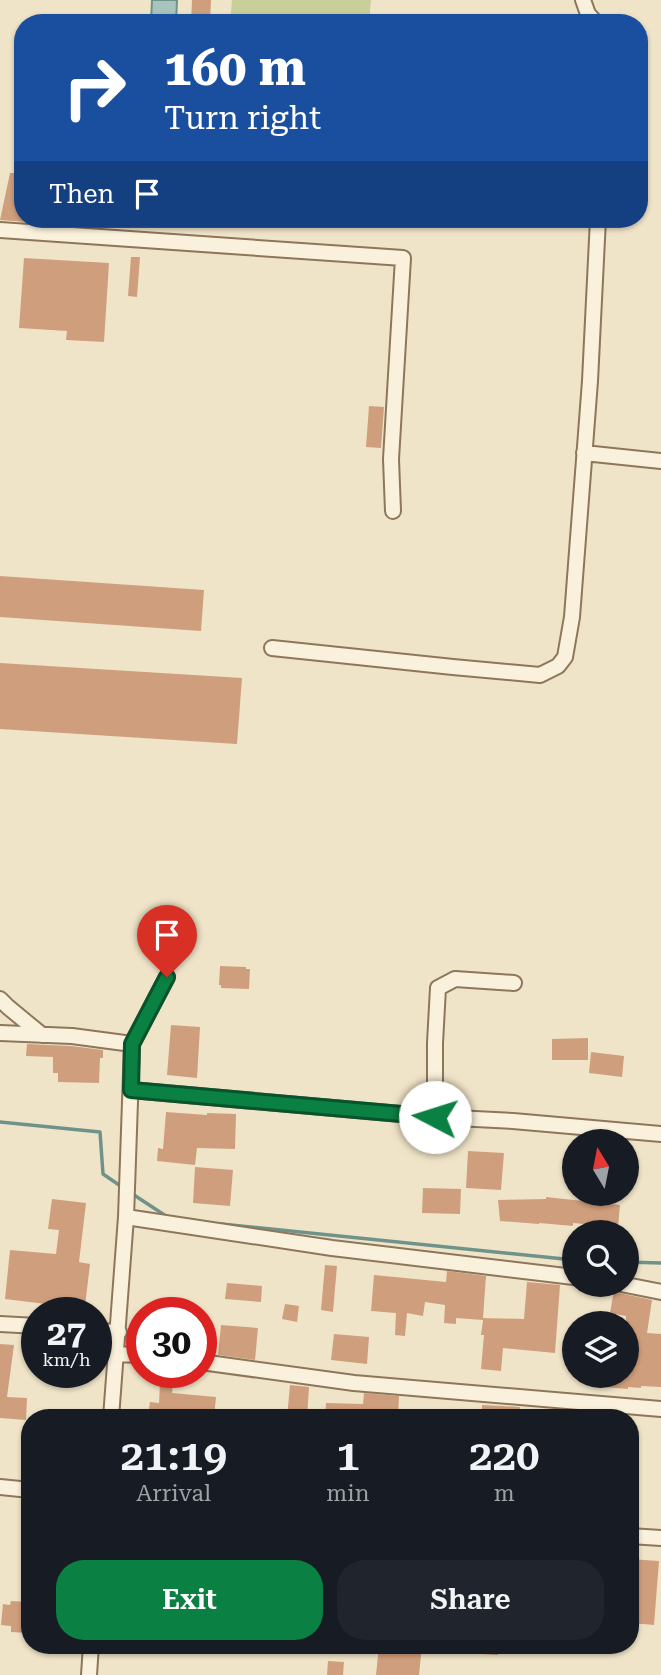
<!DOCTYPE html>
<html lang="en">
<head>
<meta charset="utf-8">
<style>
	body { margin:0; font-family:"Roboto Serif",serif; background:#20242c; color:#f1f3f6; height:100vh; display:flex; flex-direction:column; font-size:26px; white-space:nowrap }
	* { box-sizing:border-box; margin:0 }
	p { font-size:23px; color:#9ea1a6 }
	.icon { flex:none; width:38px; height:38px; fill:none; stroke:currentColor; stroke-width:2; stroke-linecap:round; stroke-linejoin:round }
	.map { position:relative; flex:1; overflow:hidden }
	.side { position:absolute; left:21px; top:1409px; width:618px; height:245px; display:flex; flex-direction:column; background:#171b24; border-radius:28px; box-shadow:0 2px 5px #0004 }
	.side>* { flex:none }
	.guide { position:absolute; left:14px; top:14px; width:634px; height:214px; border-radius:28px; box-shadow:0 2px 5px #0004; background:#1a4fa0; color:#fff; overflow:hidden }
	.needle { width:46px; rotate:350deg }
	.tools { position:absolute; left:562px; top:1129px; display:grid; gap:14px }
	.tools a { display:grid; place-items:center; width:77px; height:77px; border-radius:50%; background:#171b24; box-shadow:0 2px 5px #0004; font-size:35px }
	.speed { position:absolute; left:21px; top:1297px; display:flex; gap:14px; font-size:35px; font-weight:700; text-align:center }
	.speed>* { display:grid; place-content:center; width:91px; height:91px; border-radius:50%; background:#171b24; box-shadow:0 2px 5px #0004; line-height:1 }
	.speed small { font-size:18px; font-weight:400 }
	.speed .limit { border:10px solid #d22; background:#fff; color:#111 }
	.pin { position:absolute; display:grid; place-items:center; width:60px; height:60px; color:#fff; margin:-72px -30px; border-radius:50% 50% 50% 0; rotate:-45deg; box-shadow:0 0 7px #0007 }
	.pin .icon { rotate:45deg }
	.me { position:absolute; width:77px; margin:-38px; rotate:275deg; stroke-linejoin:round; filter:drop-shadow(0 0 5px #0008) }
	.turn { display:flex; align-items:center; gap:24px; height:147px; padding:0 35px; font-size:32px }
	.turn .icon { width:91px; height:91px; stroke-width:2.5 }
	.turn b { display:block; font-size:49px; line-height:60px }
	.then { display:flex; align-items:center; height:66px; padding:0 35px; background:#0003; gap:14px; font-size:26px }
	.eta { display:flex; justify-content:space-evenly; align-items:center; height:119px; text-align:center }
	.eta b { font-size:42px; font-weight:600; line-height:49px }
	.cta { display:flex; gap:14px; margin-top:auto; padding:14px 35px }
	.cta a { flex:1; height:80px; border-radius:28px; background:#0b8043; color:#fff; font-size:28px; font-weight:600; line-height:80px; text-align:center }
	.cta a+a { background:#20242c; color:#f1f3f6 }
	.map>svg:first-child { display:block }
	.green { fill:#c9cf9b }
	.water { fill:#a9c4bc; stroke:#6f938a; stroke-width:2 }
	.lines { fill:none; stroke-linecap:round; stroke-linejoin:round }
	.stream { stroke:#6f938a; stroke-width:3.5 }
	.building { fill:#cf9f7d }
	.minor-casing { stroke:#8d765c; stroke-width:18 }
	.minor { stroke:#faf1dc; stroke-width:14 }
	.route-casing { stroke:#07532c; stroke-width:18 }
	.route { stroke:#0b8043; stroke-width:12 }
</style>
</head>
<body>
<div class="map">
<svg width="661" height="1675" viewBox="0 0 661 1675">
	<rect width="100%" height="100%" fill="#f0e4c8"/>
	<path class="green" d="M232,0H371L369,23H230Z"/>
	<path class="water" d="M152,0H177L176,23H151Z"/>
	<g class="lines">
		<path class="stream" d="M0,1122L100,1132L103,1174L122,1187
			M131,1193L169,1218
			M221,1224L574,1260
			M626,1262L661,1263"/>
	</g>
	<path class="building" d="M192,0H211L210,23H191Z
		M10,173H23V219H98V227L0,220Z
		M131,257H140L137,297L128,296Z
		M24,258L109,263L104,342L66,340L67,331L19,328Z
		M369,406L384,407L381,448L366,447Z
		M0,576L204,590L201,631L0,617Z
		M0,663L242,678L237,744L0,729Z
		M220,966L246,967V969H250L249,989L221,988V985H219Z
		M171,1025L200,1027L197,1078L167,1075Z
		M588,1038V1060H552V1039Z
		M27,1044L71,1046L103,1050V1058H100L99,1083L58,1082V1073H53V1057L26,1056Z
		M591,1052L624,1056L622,1077L589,1073Z
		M166,1112L207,1115V1113L236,1114L235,1149L197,1148L195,1165L157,1161L158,1148L163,1149Z
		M468,1151L504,1153L501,1190L466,1188Z
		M195,1167L233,1170L230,1206L193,1203Z
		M423,1188L461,1189L460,1214L422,1213Z
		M546,1197L620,1205L618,1227L573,1223V1226L539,1223V1224L500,1221L498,1200L546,1199Z
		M52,1199L86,1203L79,1262L90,1264L85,1306L73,1305L72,1309H68V1312H53L54,1305L5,1299L10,1250L56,1254L59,1230L48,1229Z
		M325,1265L337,1266L333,1312L321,1310Z
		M447,1271L486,1276L483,1318L524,1319L527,1282L560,1285L555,1353L503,1348L501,1371L481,1369L484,1335H481L483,1320L456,1318V1324L444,1323L445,1305L425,1302L423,1316L407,1313L405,1336L395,1335L396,1313L371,1311L374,1275L446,1282Z
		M227,1283L262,1286L261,1302L225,1299Z
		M614,1290L619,1293L652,1300L647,1333L661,1334V1387L641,1386V1388L628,1387V1389L591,1386L592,1376H626V1316L610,1313Z
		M285,1304L299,1306L297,1322L282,1319Z
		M221,1325L258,1328L255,1360L218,1355Z
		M334,1334L369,1337L367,1364L331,1360Z
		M0,1344L14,1345L7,1397L27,1398L26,1420L0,1418Z
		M160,1383L173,1384L172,1393L216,1397L214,1418H155V1416L148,1415L150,1402L159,1403Z
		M290,1385L309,1387L307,1418H287Z
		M364,1393L399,1396L398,1418H325L326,1403L363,1404Z
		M482,1405L520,1407L519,1418H482Z
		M630,1559L659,1561L654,1625L630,1623Z
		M11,1601L30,1602L29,1633L11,1632V1626L1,1625L3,1604L10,1605Z
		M379,1645H422L419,1675H376Z
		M467,1645H499L498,1655L467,1653Z
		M328,1661L344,1662L343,1675H327Z"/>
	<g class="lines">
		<g class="minor-casing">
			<path id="minor" d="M583,0L588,14L596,23
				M0,230L403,258L391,459L393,511
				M584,453L661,461
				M272,648L453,667L540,675L558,666L565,657L572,617L590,381L598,219
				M0,999L8,1007L42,1035
				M0,1033L72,1036L132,1044
				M131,1090L435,1117L513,1121L661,1134
				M435,1117V1043L438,988L455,979L514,983
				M126,1217L332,1248L574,1277
				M621,1284L661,1292
				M0,1324L37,1326
				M96,1331L119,1332
				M116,1354L142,1355
				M201,1362L354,1383L661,1409
				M111,1418L126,1217L132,1044L167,977
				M0,1487L30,1490
				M630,1536L661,1538
				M89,1675L91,1645"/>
		</g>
		<use href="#minor" class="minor"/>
	</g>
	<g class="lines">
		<g class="route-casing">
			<path id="route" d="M167,977L132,1044L131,1090L435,1117"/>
		</g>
		<use href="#route" class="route"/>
	</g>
</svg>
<div class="tools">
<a><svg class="needle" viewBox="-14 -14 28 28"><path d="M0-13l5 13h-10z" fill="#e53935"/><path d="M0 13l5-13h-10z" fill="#9ea1a6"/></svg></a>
<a><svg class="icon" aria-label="search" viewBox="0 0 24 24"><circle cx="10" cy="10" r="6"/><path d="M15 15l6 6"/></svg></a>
<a><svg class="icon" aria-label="layers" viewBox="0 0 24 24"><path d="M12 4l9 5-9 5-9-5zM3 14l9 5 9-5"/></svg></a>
</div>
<div class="speed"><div>27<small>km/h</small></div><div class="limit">30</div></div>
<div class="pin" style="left:167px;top:977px;background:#d93025"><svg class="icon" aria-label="arrive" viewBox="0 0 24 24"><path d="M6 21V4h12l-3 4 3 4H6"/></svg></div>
<svg class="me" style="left:435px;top:1117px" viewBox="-20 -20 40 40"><circle r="19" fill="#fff"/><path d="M0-13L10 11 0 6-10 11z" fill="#0b8043"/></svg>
<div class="guide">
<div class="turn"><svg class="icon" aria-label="right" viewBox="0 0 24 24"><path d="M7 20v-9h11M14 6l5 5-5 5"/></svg><div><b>160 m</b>Turn right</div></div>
<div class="then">Then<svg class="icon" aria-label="arrive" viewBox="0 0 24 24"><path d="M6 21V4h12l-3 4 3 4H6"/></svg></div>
</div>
<section class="side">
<div class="eta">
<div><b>21:19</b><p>Arrival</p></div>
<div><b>1</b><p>min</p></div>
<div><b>220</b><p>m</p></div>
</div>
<div class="cta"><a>Exit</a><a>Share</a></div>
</section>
</div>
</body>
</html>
